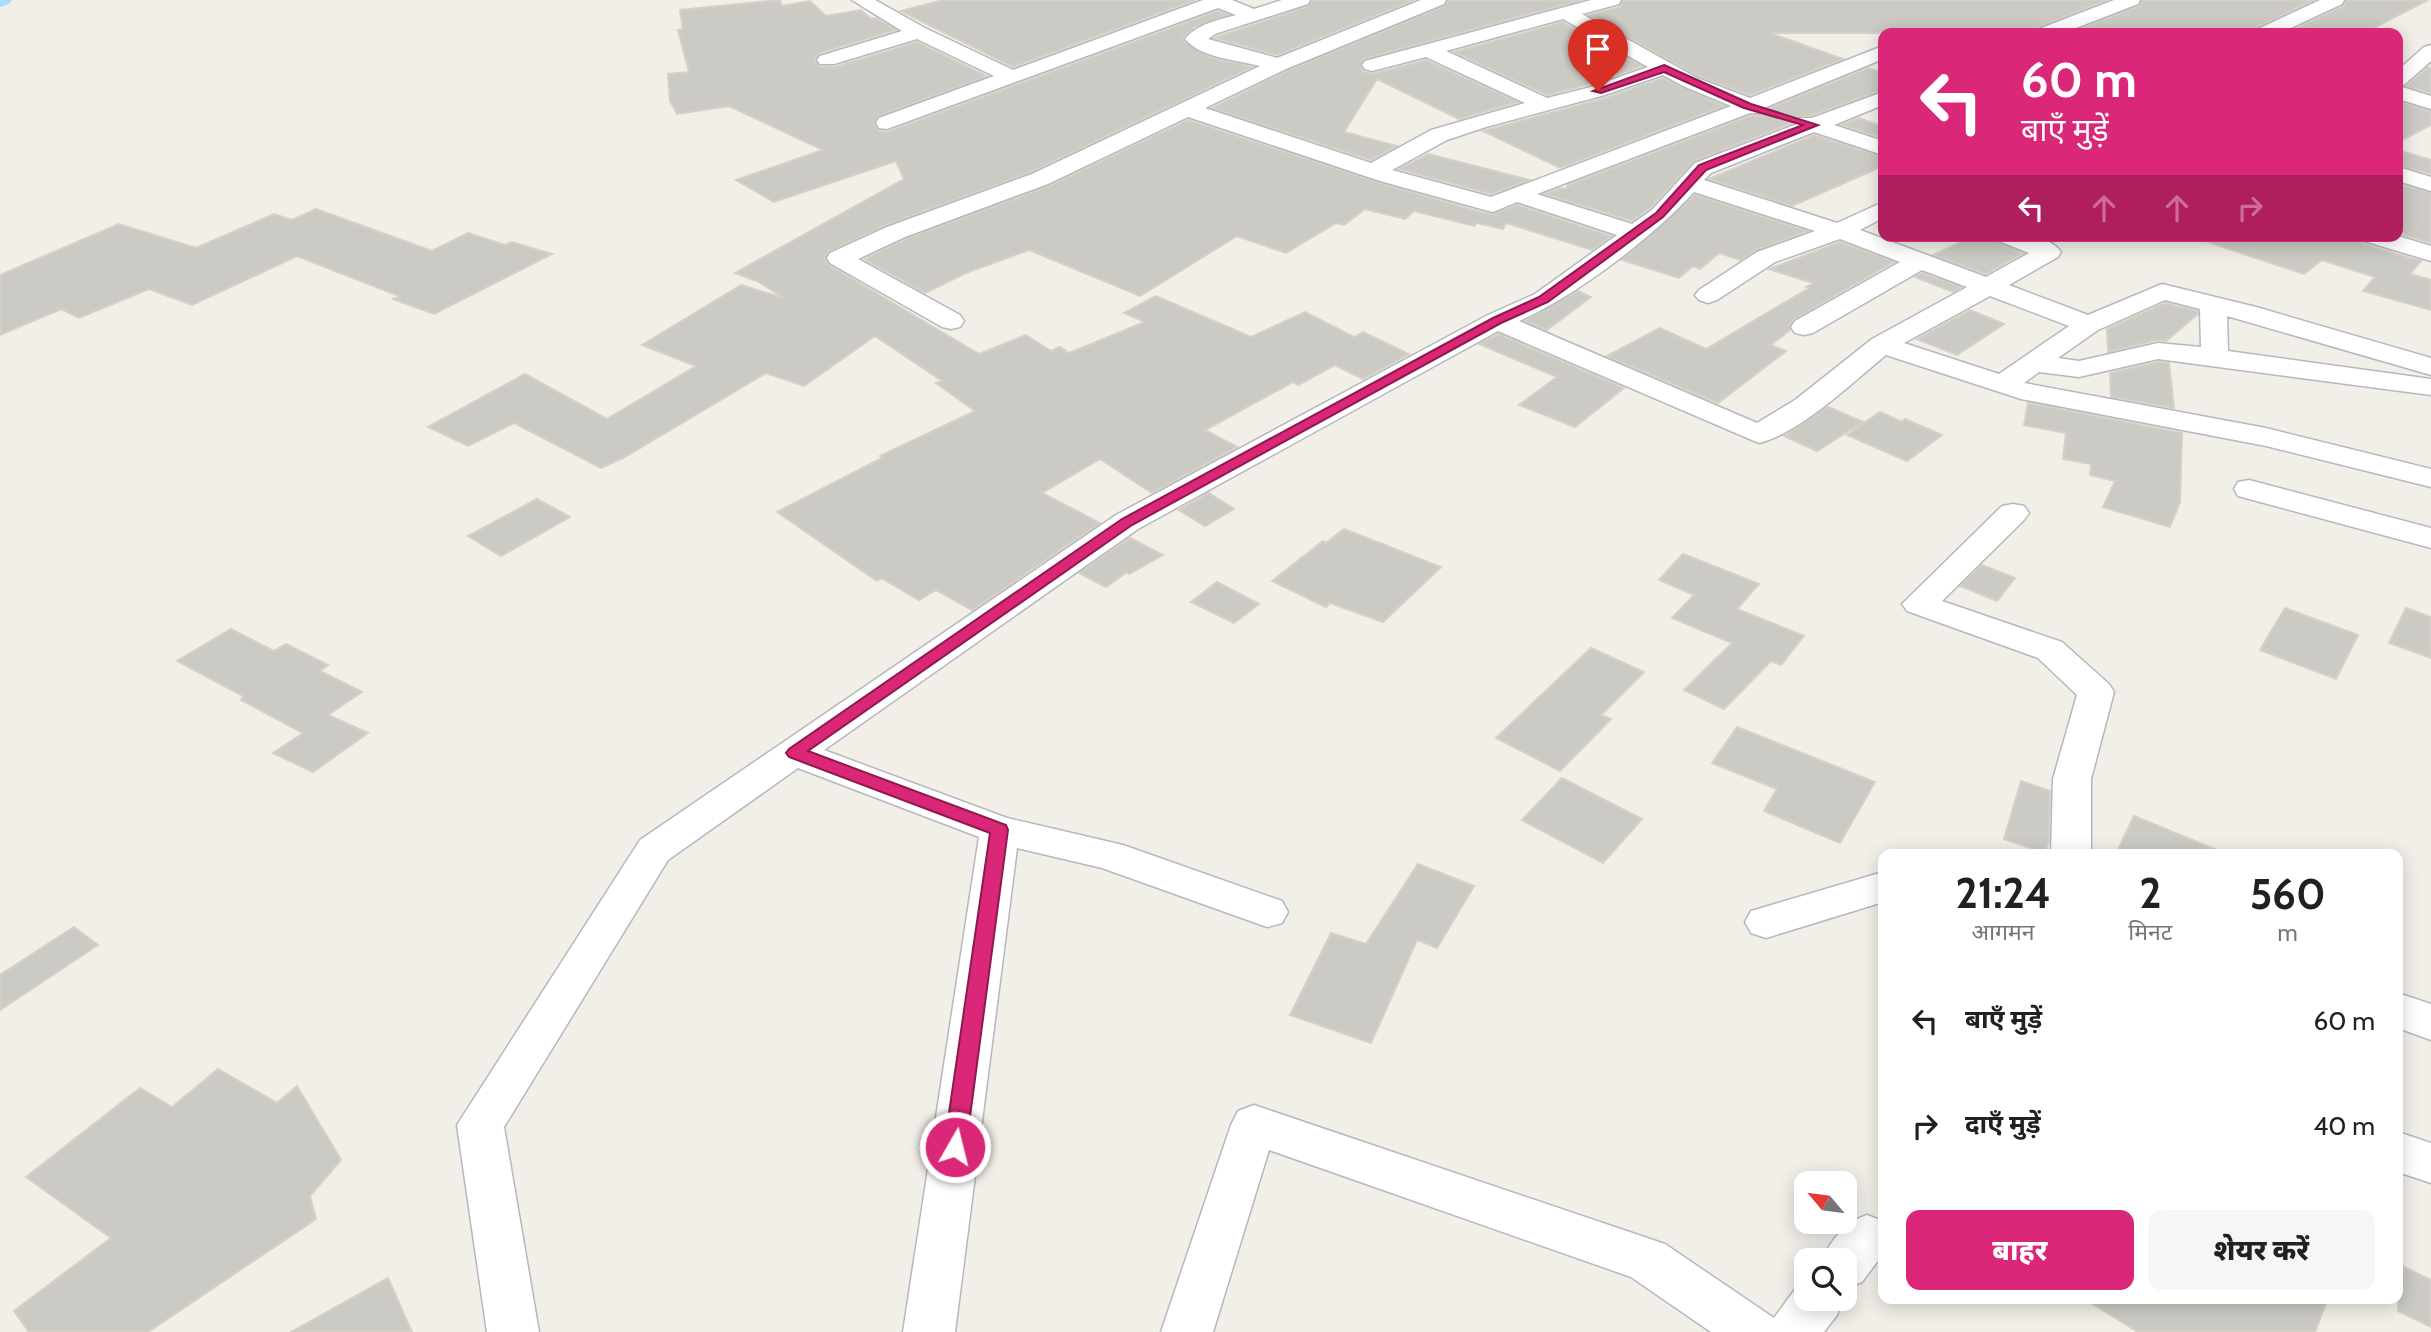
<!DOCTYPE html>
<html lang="hi">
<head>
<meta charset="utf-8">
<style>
	body { margin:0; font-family:Cabin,"Noto Sans Devanagari",sans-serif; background:#f6f6f6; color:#202124; height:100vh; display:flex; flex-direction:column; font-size:26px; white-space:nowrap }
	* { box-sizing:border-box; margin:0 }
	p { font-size:23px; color:#757577 }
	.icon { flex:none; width:38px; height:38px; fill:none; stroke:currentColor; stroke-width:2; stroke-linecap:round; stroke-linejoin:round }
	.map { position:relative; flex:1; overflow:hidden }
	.details { position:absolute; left:1878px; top:849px; width:525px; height:455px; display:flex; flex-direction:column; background:#fff; border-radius:14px; box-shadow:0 4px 18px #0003 }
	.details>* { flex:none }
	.banner { position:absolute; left:1878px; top:28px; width:525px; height:214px; border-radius:14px; box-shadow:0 4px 18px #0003; background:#db2777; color:#fff; overflow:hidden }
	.needle { width:46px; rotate:299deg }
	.controls { position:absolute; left:1794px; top:1171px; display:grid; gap:14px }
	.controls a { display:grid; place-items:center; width:63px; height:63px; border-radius:14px; background:#fff; box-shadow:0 4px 18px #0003; font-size:35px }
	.pin { position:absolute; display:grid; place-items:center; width:60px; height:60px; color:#fff; margin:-72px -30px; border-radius:50% 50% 50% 0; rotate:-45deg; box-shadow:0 0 7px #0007 }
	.pin .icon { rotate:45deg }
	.me { position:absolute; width:77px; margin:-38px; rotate:8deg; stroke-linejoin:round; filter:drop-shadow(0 0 5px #0008) }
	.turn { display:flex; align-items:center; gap:24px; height:147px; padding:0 28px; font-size:32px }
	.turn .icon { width:91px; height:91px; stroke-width:2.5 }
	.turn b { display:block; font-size:49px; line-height:60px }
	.lanes { display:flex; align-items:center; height:66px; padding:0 28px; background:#0003; justify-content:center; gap:35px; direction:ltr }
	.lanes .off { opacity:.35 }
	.eta { display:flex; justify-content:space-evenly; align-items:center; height:119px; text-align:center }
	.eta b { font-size:42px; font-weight:800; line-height:49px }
	.primary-button { display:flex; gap:14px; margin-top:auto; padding:14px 28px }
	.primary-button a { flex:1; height:80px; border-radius:14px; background:#db2777; color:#fff; font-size:28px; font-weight:800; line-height:80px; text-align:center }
	.primary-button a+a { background:#f6f6f6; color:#202124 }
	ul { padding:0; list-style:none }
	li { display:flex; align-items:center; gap:21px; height:105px; padding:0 28px }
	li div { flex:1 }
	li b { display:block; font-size:26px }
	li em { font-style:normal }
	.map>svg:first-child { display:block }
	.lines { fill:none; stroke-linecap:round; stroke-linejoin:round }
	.canal { fill:#aadaff; fill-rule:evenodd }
	.building { fill:#cccac5; stroke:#d6d1c6; stroke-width:2 }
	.street-casing { stroke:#b5b8bc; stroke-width:3 }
	.street { fill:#fff; fill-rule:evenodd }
	.route { fill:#db2777; stroke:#8e194d; stroke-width:2 }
</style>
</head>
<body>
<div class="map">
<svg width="2431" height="1332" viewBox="0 0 2431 1332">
	<rect width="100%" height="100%" fill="#f1efe8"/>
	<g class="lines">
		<path class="canal" d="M0,0H12L9,4L0,7Z"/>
	</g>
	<path class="building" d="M780,0L782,6L810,1L826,16L861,10L871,19L876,18L896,30L819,53L814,60L820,67H835L917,42L987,76L878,116L874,124L879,131L887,132L1218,11L1228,15L1194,27L1183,37V41L1209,57L1252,67L1031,172L886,225L828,252L825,259L829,265L979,354L1026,335L1051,351L1060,347L1069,353L1145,322L1124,313L1156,296L1251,337L1305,312L1354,337L1363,332L1409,354L1363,379L1335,365L1298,385L1293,382L1205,430L1237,447L1152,493L1100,459L1042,493L1100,523L972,610L936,590L919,600L881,578L877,581L777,512L882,458L880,456L975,411L936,383L942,381L875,336L804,386L766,373L623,458L601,468L514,423L468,446L428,427L525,374L607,419L696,366L642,345L741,285L784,298L757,281L735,273L904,179L896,161L774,202L736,180L823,150L729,106L677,114L670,101L668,74L689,72L678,30L683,29L680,10Z
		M943,0H1195L1013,67L901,11Z
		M1312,0H1414L1277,55L1214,38L1309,6Z
		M1448,0H1581L1363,59L1360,67L1364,72L1373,74L1426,60L1518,102L1459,119L1377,79L1344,132L1397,146L1371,160L1212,108L1287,71L1445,6Z
		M1623,0H2107L2038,27L2033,33H1770L1843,59L1750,95L1698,76L1589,15L1620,7Z
		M2142,0H2314L2257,27L2252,33H2070L2139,6Z
		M2346,0H2428L2364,33H2286L2343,6Z
		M1563,22L1642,66L1590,84L1547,95L1454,52Z
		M2428,67L2431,68V93L2407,86Z
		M1868,68L1883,73V90L1812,115L1797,116L1795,122L1694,161L1650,208L1632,221L1545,194L1561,188L1566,189L1568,185L1750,116L1766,115L1768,109Z
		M1663,78L1724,106L1560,168L1483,131L1606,98Z
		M2398,102L2431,111V125L2398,142Z
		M1859,118L1883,127V138L1842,125Z
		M1188,120L1379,183L1484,213L1494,214L1517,205L1611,236L1592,250L1506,223L1503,229L1477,223L1474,226L1414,211L1405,219L1365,209L1344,225L1336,223L1286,253L1237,236L1140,296L1029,250L966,273L925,293L864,259L906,239L1049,186Z
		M1814,135L1883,157V166L1792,206L1709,179Z
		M2398,150L2431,160V174L2398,165Z
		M1428,154L1530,180L1491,194L1399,169Z
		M2398,184L2431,193V243L2398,233Z
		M1695,195L1807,231L1756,250L1740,260L1719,253L1700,269L1693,266L1679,278L1622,260Z
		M316,209L432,251L468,233L505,245L512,242L552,254L434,314L393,299L399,296L297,256L192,305L149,289L79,318L61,309L0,335V275L119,224L196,248L274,214L292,220Z
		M1973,236H1987L2023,253L1986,274L1933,255Z
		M2209,236H2359L2363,244L2421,261L2410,274L2431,280V310L2363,291L2375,277L2322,260L2304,274L2208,242Z
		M1840,242L1894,262L1794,319L1789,326L1790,330L1771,345L1786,351L1718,403L1607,356L1660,328L1706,349L1809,288L1806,287L1813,283L1769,269Z
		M1922,273L1961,287L1953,292L1915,277Z
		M1578,291L1591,297L1547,330L1525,321Z
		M2165,303L2197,311L2198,314L2166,341L2157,340L2108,352L2107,329Z
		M1970,310L2004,324L1957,355L1917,339Z
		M1498,334L1624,388L1575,427L1519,405L1557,377L1479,344Z
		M2158,362L2169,363L2174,408L2111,397L2110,373Z
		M2028,403L2182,433L2180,502L2170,527L2103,507L2115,481L2090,475L2091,464L2063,459L2066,433L2024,425Z
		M1828,407L1863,422L1817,451L1784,436Z
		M1880,412L1902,422L1905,419L1942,435L1907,461L1847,435Z
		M1209,493L1234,509L1205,526L1179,510Z
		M537,499L570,517L501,556L468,536Z
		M1344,529L1441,567L1383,622L1330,603L1326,607L1272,581L1323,541L1326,543Z
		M1130,538L1163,555L1129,574L1127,572L1106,587L1079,573Z
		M1683,554L1759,584L1737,609L1804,636L1781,665L1771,661L1724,709L1684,690L1732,643L1672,618L1694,595L1659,580Z
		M1982,565L2015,578L1997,601L1960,586Z
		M1217,582L1259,604L1234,623L1191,602Z
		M2285,608L2358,635L2336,679L2260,650Z
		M2406,608L2431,617V658L2389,643Z
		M231,629L274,651L286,644L328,665L320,671L362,692L328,715L368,733L313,772L273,753L303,733L241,700L243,696L177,661Z
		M1591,648L1644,672L1601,715L1611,719L1560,771L1496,738Z
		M1737,727L1875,782L1840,843L1764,811L1777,789L1712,763Z
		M1562,778L1642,819L1603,863L1522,820Z
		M2021,781L2050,791L2049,840L2045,853L2004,839Z
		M2134,816L2224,853V854H2116Z
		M1418,864L1474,886L1437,948L1417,940L1371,1043L1290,1015L1331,933L1366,944Z
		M74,927L98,945L0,1010V975Z
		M218,1069L277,1103L297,1086L341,1160L310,1196L316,1219L148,1332H29L14,1311L111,1238L26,1177L140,1088L172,1107Z
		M2398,1264L2431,1280V1327L2398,1311Z
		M388,1278L412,1332H291Z
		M2083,1298H2328L2315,1332H2138Z"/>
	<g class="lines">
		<g class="street-casing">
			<path id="street" d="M852,0H875L925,28L1013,70L1203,0H1232L1254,9L1282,0H1310L1308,4L1215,34L1208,39L1277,58L1421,0H1446L1444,4L1286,69L1205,108L1371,163L1431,130L1525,103L1426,57L1372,71L1365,69L1362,65L1365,61L1591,0H1621L1619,4L1582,14L1697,78L1750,98L1883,46V59L1766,107L1764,113H1750L1537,194L1632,224L1652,210L1695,163L1797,124L1799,118H1812L1883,92V105L1834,125L1883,141V155L1814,132L1711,173L1704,180L1837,223L1883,202V218L1860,230L1986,277L2029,253L1999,241L1996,236C2016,236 2048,233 2061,252L2058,257L2009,285L2088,315L2162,284L2256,307L2431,358V375L2227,316L2228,351L2431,379V395L2158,359L2079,377L2039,372L2024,383L2266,428L2431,469V487L2266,446L2021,399L1886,355C1853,382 1800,433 1759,443L1498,331L1138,529L824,750L1007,818L1123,845L1282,901L1288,912L1282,923L1267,927L1102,868L1017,848L955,1332H903L979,837L798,768L668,860L504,1127L539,1332H487L457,1125L640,840L1116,515L1488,315L1535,294L1617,235L1517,202L1493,212L1485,210L1380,181L1188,117L1048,184L905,237L858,259L960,315L964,321L960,327L951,329L942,327L830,263L827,258L830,253L887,227L1032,174L1260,66C1238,60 1200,58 1185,39C1197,24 1218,20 1236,15L1218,8L887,129L879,128L876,123L879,118L994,76L917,39L834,64H820L817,60L820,56L902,31ZM1563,19L1648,67L1591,87L1547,98L1446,51ZM1663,75L1683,86L1731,106L1491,197L1392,170L1447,140L1486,127L1605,95ZM1694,192L1815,231L1757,252L1699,290L1695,295L1699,300L1708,303L1717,300L1775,262L1840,239L1900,262L1795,321L1791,327L1795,333L1804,335L1813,333L1922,270L1967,287L1872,339L1795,400L1757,423L1519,321C1577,295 1651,239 1694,192ZM1990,296L2069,326L1999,374L1904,343ZM2165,300L2200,309L2201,347L2158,343L2079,361L2058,358L2098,330Z
				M2114,0H2140L2138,4L2063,33H2036L2039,29Z
				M2320,0H2344L2342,4L2280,33H2255L2258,29Z
				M2431,45V61L2405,84L2399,86L2431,96V109L2398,99V70L2424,47Z
				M2398,167L2431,177V191L2398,181Z
				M2361,236H2398L2431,246V261L2364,241Z
				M2249,480L2431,528V548L2238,496L2234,489L2238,482Z
				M2013,504L2024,506L2029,513L2024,520L1942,601L2062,642L2109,684L2114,692L2091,779V854H2051L2053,779L2077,695L2038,658L1907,611L1902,604L2002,506Z
				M1883,872V902L1766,938L1751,933L1745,922L1751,911Z
				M2398,993L2431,1004V1040L2398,1028Z
				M1254,1105L1665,1244L1774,1318L1801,1281L1806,1280V1298H1844L1837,1315L1824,1332H1711L1631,1277L1269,1150L1213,1332H1161L1231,1125L1238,1111Z
				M2398,1132L2431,1143V1183L2398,1172Z
				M1867,1215L1883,1221V1254L1862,1282L1844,1289V1260H1822C1832,1238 1845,1223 1867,1215Z"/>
		</g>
		<use href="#street" class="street"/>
	</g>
	<path class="route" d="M1664,65L1751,104L1818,125L1706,170L1663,217L1548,302L1501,323L1132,525L808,751L1006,825L1008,830L966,1147L963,1153L955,1156L948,1153L944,1147L990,833L789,757L786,753L789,749L1122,519L1493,318L1539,297L1656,213L1699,165L1803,125L1744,108L1664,72L1601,93L1593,91Z"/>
</svg>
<div class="controls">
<a><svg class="needle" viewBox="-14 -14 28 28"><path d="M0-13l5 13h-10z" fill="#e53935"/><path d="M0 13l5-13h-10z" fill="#757577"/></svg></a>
<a><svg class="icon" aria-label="search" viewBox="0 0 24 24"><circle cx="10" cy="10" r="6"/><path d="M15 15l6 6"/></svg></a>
</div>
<div class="pin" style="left:1598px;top:91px;background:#d93025"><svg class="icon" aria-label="arrive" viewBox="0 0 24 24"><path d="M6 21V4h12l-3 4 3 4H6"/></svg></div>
<svg class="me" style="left:955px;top:1147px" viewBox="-20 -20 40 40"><circle r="17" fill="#db2777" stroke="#fff" stroke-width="3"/><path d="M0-11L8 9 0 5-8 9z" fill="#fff"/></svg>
<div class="banner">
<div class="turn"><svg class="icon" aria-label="left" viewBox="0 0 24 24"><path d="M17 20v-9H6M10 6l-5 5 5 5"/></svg><div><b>60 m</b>बाएँ मुड़ें</div></div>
<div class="lanes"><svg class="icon" aria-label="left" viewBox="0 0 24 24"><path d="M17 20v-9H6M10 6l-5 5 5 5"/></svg><svg class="icon off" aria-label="ahead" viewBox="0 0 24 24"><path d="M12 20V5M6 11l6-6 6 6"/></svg><svg class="icon off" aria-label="ahead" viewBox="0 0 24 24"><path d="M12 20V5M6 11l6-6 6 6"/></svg><svg class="icon off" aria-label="right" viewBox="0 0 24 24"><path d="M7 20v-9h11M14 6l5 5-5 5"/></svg></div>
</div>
<section class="details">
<div class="eta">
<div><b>21:24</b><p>आगमन</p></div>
<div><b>2</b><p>मिनट</p></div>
<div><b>560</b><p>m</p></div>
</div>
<ul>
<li><svg class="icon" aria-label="left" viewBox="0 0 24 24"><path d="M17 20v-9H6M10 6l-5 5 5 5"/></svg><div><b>बाएँ मुड़ें</b></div><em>60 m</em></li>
<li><svg class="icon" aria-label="right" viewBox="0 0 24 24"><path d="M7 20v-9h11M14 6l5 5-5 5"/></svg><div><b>दाएँ मुड़ें</b></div><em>40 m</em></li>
</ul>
<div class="primary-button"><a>बाहर</a><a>शेयर करें</a></div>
</section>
</div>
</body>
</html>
